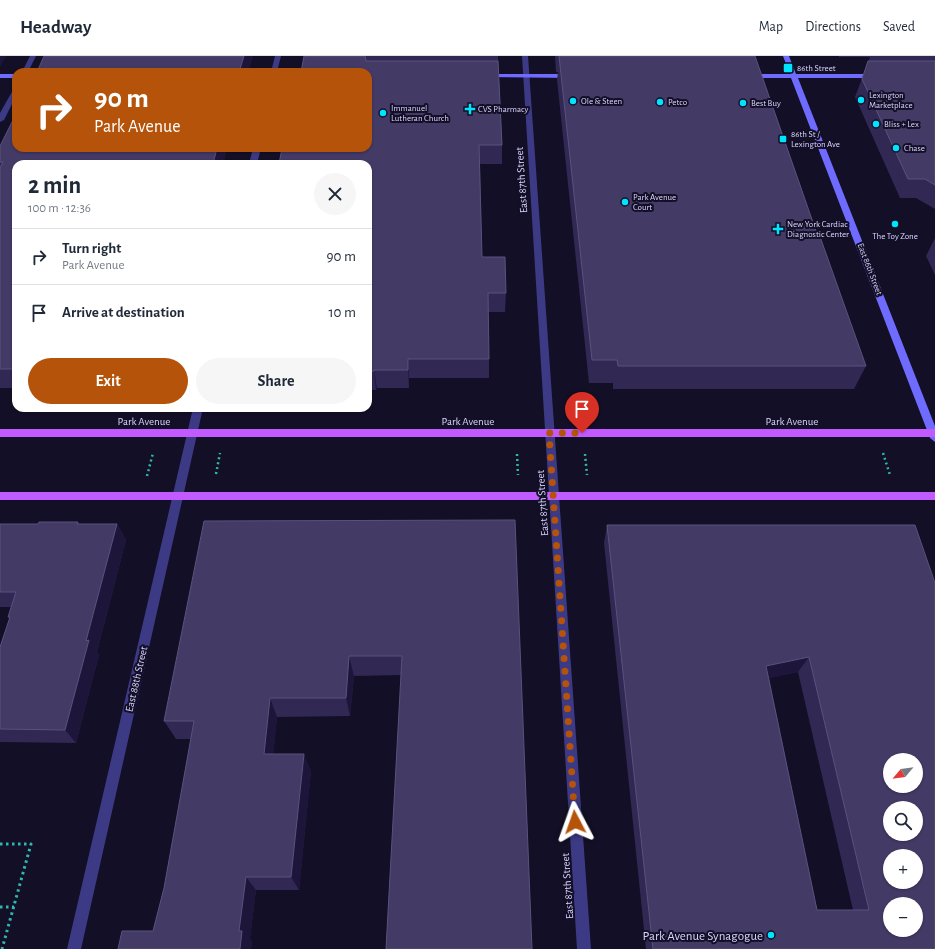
<!DOCTYPE html>
<html lang="en">
<head>
<meta charset="utf-8">
<style>
	body { margin:0; font-family:"Alegreya Sans",sans-serif; background:#f6f6f7; color:#1f2937; height:100vh; display:flex; flex-direction:column; font-size:15px; white-space:nowrap }
	* { box-sizing:border-box; margin:0 }
	p { font-size:13px; color:#747a83 }
	.icon { flex:none; width:22px; height:22px; fill:none; stroke:currentColor; stroke-width:2; stroke-linecap:round; stroke-linejoin:round }
	.map { position:relative; flex:1; overflow:hidden }
	.panel { position:absolute; left:12px; top:104px; width:360px; height:252px; display:flex; flex-direction:column; background:#fff; border-radius:12px; box-shadow:0 1px 3px #0004 }
	.panel>* { flex:none }
	.guide { position:absolute; left:12px; top:12px; width:360px; height:84px; border-radius:12px; box-shadow:0 1px 3px #0004; background:#b45309; color:#fff; overflow:hidden }
	.needle { width:26px; rotate:241deg }
	.buttons { position:absolute; left:883px; top:697px; display:grid; gap:8px }
	.buttons a { display:grid; place-items:center; width:40px; height:40px; border-radius:50%; background:#fff; box-shadow:0 1px 3px #0004; font-size:20px }
	.pin { position:absolute; display:grid; place-items:center; width:34px; height:34px; color:#fff; margin:-41px -17px; border-radius:50% 50% 50% 0; rotate:-45deg; box-shadow:0 0 4px #0007 }
	.pin .icon { rotate:45deg }
	.me { position:absolute; width:44px; margin:-22px; rotate:356deg; stroke-linejoin:round; filter:drop-shadow(0 0 3px #0008) }
	.turn { display:flex; align-items:center; gap:14px; height:84px; padding:0 16px; font-size:18px }
	.turn .icon { width:52px; height:52px; stroke-width:2.5 }
	.turn b { display:block; font-size:28px; line-height:34px }
	.round { display:grid; place-items:center; flex:none; width:42px; height:42px; border-radius:21px; background:#f6f6f7 }
	.summary { display:flex; align-items:center; justify-content:space-between; height:68px; padding:0 16px }
	h1 { font-size:24px; font-weight:700; line-height:30px }
	.button { display:flex; gap:8px; margin-top:auto; padding:8px 16px }
	.button a { flex:1; height:46px; border-radius:24px; background:#b45309; color:#fff; font-size:16px; font-weight:700; line-height:46px; text-align:center }
	.button a+a { background:#f6f6f7; color:#1f2937 }
	ul { padding:0; list-style:none }
	li { display:flex; align-items:center; gap:12px; height:56px; padding:0 16px; border-top:1px solid #e0e1e3 }
	li div { flex:1 }
	li b { display:block; font-size:15px }
	li em { font-style:normal }
	header { display:flex; align-items:center; gap:24px; box-sizing:border-box; height:56px; padding:0 20px; background:#fff; border-bottom:1px solid #e0e1e3 }
	header strong { font-size:19px }
	nav { display:flex; gap:22px; margin-inline-start:auto; font-size:14px }
	.map>svg:first-child { display:block }
	.lines { fill:none; stroke-linecap:round; stroke-linejoin:round }
	.path-far1 { stroke:#2fb8b0; stroke-width:2.5; stroke-dasharray:2 3; stroke-linecap:butt }
	.path { stroke:#2fb8b0; stroke-width:3; stroke-dasharray:2.5 3.5; stroke-linecap:butt }
	.street { fill:#3d3a85; fill-rule:evenodd }
	.secondary { fill:#6f6bff; fill-rule:evenodd }
	.primary { fill:#c25bff; fill-rule:evenodd }
	.wall { fill:#312854; fill-rule:evenodd }
	.shaded-wall { fill:#1d163a }
	.building { fill:#433a66; stroke:#5a527e; fill-rule:evenodd }
	.route { stroke:#b45309; stroke-width:7; stroke-dasharray:0 12.6 }
	.poi-dot { fill:#00e5ff; stroke:#130f26; stroke-width:1.5 }
	.labels { text-anchor:middle; stroke-width:4; stroke-linejoin:round; paint-order:stroke }
	.far-poi-label { font-size:9px; fill:#d9d4ff; stroke:#130f26; text-anchor:start }
	.far-street-label { font-size:9px; fill:#d9d4ff; stroke:#130f26 }
	.street-label { font-size:11px; fill:#d9d4ff; stroke:#130f26 }
	.near-poi-label { font-size:13px; fill:#d9d4ff; stroke:#130f26; text-anchor:end }
</style>
</head>
<body>
<header>
<strong>Headway</strong>
<nav><a>Map</a><a>Directions</a><a>Saved</a></nav>
</header>
<div class="map">
<svg width="935" height="893" viewBox="0 0 935 893">
	<rect width="100%" height="100%" fill="#130f26"/>
	<g class="lines">
		<path class="path-far1" d="M883,397L890,419
			M517,398L518,419
			M585,398L587,419
			M216,418L220,397
			M147,420L153,397"/>
		<path class="path" d="M0,788H31L2,893
			M0,851H14"/>
		<path class="street" d="M30,0H36L28,16H22Z
			M275,0H281L277,16H271Z
			M522,0H528L591,893H577Z
			M16,32V40L4,64L0,66V57L13,34Z
			M253,92H261L257,108H249Z
			M193,352H203L81,893H67Z"/>
		<path class="secondary" d="M783,0H789L796,18H876L879,20L876,22H798L935,370V386L930,382L791,22H750L747,20L750,18H790Z
			M0,18H16V22H0Z
			M486,18H570L573,20L570,22L484,21L483,20Z"/>
		<path class="primary" d="M0,373H935V381H0Z
			M0,436H935V444H0Z"/>
	</g>
	<path class="wall" d="M304,0H498L502,89V108H480L482,201L506,237L505,256H488L489,303V322H409V332H377L376,334H368V92Z
		M553,0H749L866,310L854,333H613V327H589L557,24L558,16H556L555,0Z
		M839,0H935V153L916,142H900L855,41L870,1H839Z
		M0,90L16,92H227L223,108H16V332H0Z
		M935,182V219L926,200Z
		M515,464L401,619L354,620L350,660L277,661L273,698L311,714L299,834H256L250,883L252,886L251,893H118L153,875L164,832L191,683H176L164,665Z
		M78,466L79,468H117L126,484L97,596L99,599L76,687L0,686V591L10,563L8,561L11,551H0V468H38Z
		M607,469L935,527V893H646L604,487ZM798,616L853,854H817L769,622Z"/>
	<path class="shaded-wall" d="M0,0H6L0,11Z
		M244,0H253L249,16H239Z
		M217,92H227L223,108H213Z
		M408,303L409,322V332L408,314Z
		M374,314L377,332L376,334L374,315Z
		M117,468L126,484L97,596L99,599L76,687L65,674L86,585Z
		M349,600L354,620L350,660L346,642Z
		M809,601L798,616L757,625L766,610Z
		M270,642L277,661L272,715L264,698Z
		M304,698L311,714L299,834L291,821Z
		M246,821L256,834L250,883L252,886L251,893H240L239,875Z"/>
	<path class="building" d="M44,0H244L239,16H37Z
		M304,0H365L366,5H498L502,89H479L482,201H505L506,237H488L489,303H408V314H374V315H368V108H279L282,92H368V16H301Z
		M559,0H755L816,175H818L866,310H618L617,304H592Z
		M868,5H935V129L925,123H908L862,23Z
		M16,58V92H217L213,108H16V313H0V112L3,106H0V90Z
		M515,464L532,893H386L402,600H349L346,642H270L264,698H304L291,821H246L239,875H242L240,893H118L122,875H153L164,832L194,665H164L204,465Z
		M39,466H78L77,468H117L86,585L89,584L65,674L0,673V591L10,561H8L16,536H0V468H38Z
		M607,469H915L935,527V893H653ZM809,601L869,854H817L766,610ZM890,704H916V730H890ZM890,752H916V778H890ZM890,800H916V826H890ZM890,848H916V874H890Z"/>
	<g class="lines">
		<path class="route" d="M575,766L549,377H582"/>
	</g>
	<g class="poi-dot">
		<rect x="783" y="7" width="10" height="10" rx="2"/>
		<circle cx="861" cy="44" r="4"/>
		<circle cx="573" cy="45" r="4"/>
		<circle cx="660" cy="46" r="4"/>
		<circle cx="743" cy="47" r="4"/>
		<path d="M468 47h4v4h4v4h-4v4h-4v-4h-4v-4h4z"/>
		<circle cx="383" cy="57" r="4"/>
		<circle cx="876" cy="68" r="4"/>
		<rect x="779" y="79" width="8" height="8" rx="2"/>
		<circle cx="896" cy="92" r="4"/>
		<circle cx="625" cy="146" r="4"/>
		<circle cx="895" cy="168" r="4"/>
		<path d="M776 167h4v4h4v4h-4v4h-4v-4h-4v-4h4z"/>
		<circle cx="771" cy="879" r="4"/>
	</g>
	<g class="labels">
		<g class="far-poi-label">
			<text x="797" y="15">86th Street</text>
			<text x="869" y="42">Lexington<tspan x="869" dy="10">Marketplace</tspan></text>
			<text x="581" y="48">Ole &amp; Steen</text>
			<text x="668" y="49">Petco</text>
			<text x="751" y="50">Best Buy</text>
			<text x="391" y="55">Immanuel<tspan x="391" dy="10">Lutheran Church</tspan></text>
			<text x="478" y="56">CVS Pharmacy</text>
			<text x="884" y="71">Bliss + Lex</text>
			<text x="791" y="81">86th St /<tspan x="791" dy="10">Lexington Ave</tspan></text>
			<text x="904" y="95">Chase</text>
			<text x="633" y="144">Park Avenue<tspan x="633" dy="10">Court</tspan></text>
			<text x="787" y="171">New York Cardiac<tspan x="787" dy="10">Diagnostic Center</tspan></text>
			<text x="895" y="183" text-anchor="middle">The Toy Zone</text>
		</g>
		<g class="far-street-label">
			<text transform="translate(870 213) rotate(69)" y="3">East 86th Street</text>
		</g>
		<g class="street-label">
			<text transform="translate(521 124) rotate(-94)" y="4">East 87th Street</text>
			<text x="144" y="369">Park Avenue</text>
			<text x="468" y="369">Park Avenue</text>
			<text x="792" y="369">Park Avenue</text>
			<text transform="translate(542 447) rotate(-94)" y="4">East 87th Street</text>
			<text transform="translate(136 623) rotate(-77)" y="4">East 88th Street</text>
			<text transform="translate(567 830) rotate(-94)" y="4">East 87th Street</text>
		</g>
		<g class="near-poi-label">
			<text x="763" y="884">Park Avenue Synagogue</text>
		</g>
	</g>
</svg>
<div class="buttons">
<a><svg class="needle" viewBox="-14 -14 28 28"><path d="M0-13l5 13h-10z" fill="#e53935"/><path d="M0 13l5-13h-10z" fill="#747a83"/></svg></a>
<a><svg class="icon" aria-label="search" viewBox="0 0 24 24"><circle cx="10" cy="10" r="6"/><path d="M15 15l6 6"/></svg></a>
<a>+</a>
<a>−</a>
</div>
<div class="pin" style="left:582px;top:377px;background:#d93025"><svg class="icon" aria-label="arrive" viewBox="0 0 24 24"><path d="M6 21V4h12l-3 4 3 4H6"/></svg></div>
<svg class="me" style="left:575px;top:766px" viewBox="-20 -20 40 40"><path d="M0-17L14 15 0 8-14 15z" fill="#b45309" stroke="#fff" stroke-width="4"/></svg>
<div class="guide">
<div class="turn"><svg class="icon" aria-label="right" viewBox="0 0 24 24"><path d="M7 20v-9h11M14 6l5 5-5 5"/></svg><div><b>90 m</b>Park Avenue</div></div>
</div>
<section class="panel">
<div class="summary"><div><h1>2 min</h1><p>100 m · 12:36</p></div><a class="round"><svg class="icon" aria-label="close" viewBox="0 0 24 24"><path d="M6 6l12 12M18 6L6 18"/></svg></a></div>
<ul>
<li><svg class="icon" aria-label="right" viewBox="0 0 24 24"><path d="M7 20v-9h11M14 6l5 5-5 5"/></svg><div><b>Turn right</b><p>Park Avenue</p></div><em>90 m</em></li>
<li><svg class="icon" aria-label="arrive" viewBox="0 0 24 24"><path d="M6 21V4h12l-3 4 3 4H6"/></svg><div><b>Arrive at destination</b></div><em>10 m</em></li>
</ul>
<div class="button"><a>Exit</a><a>Share</a></div>
</section>
</div>
</body>
</html>
